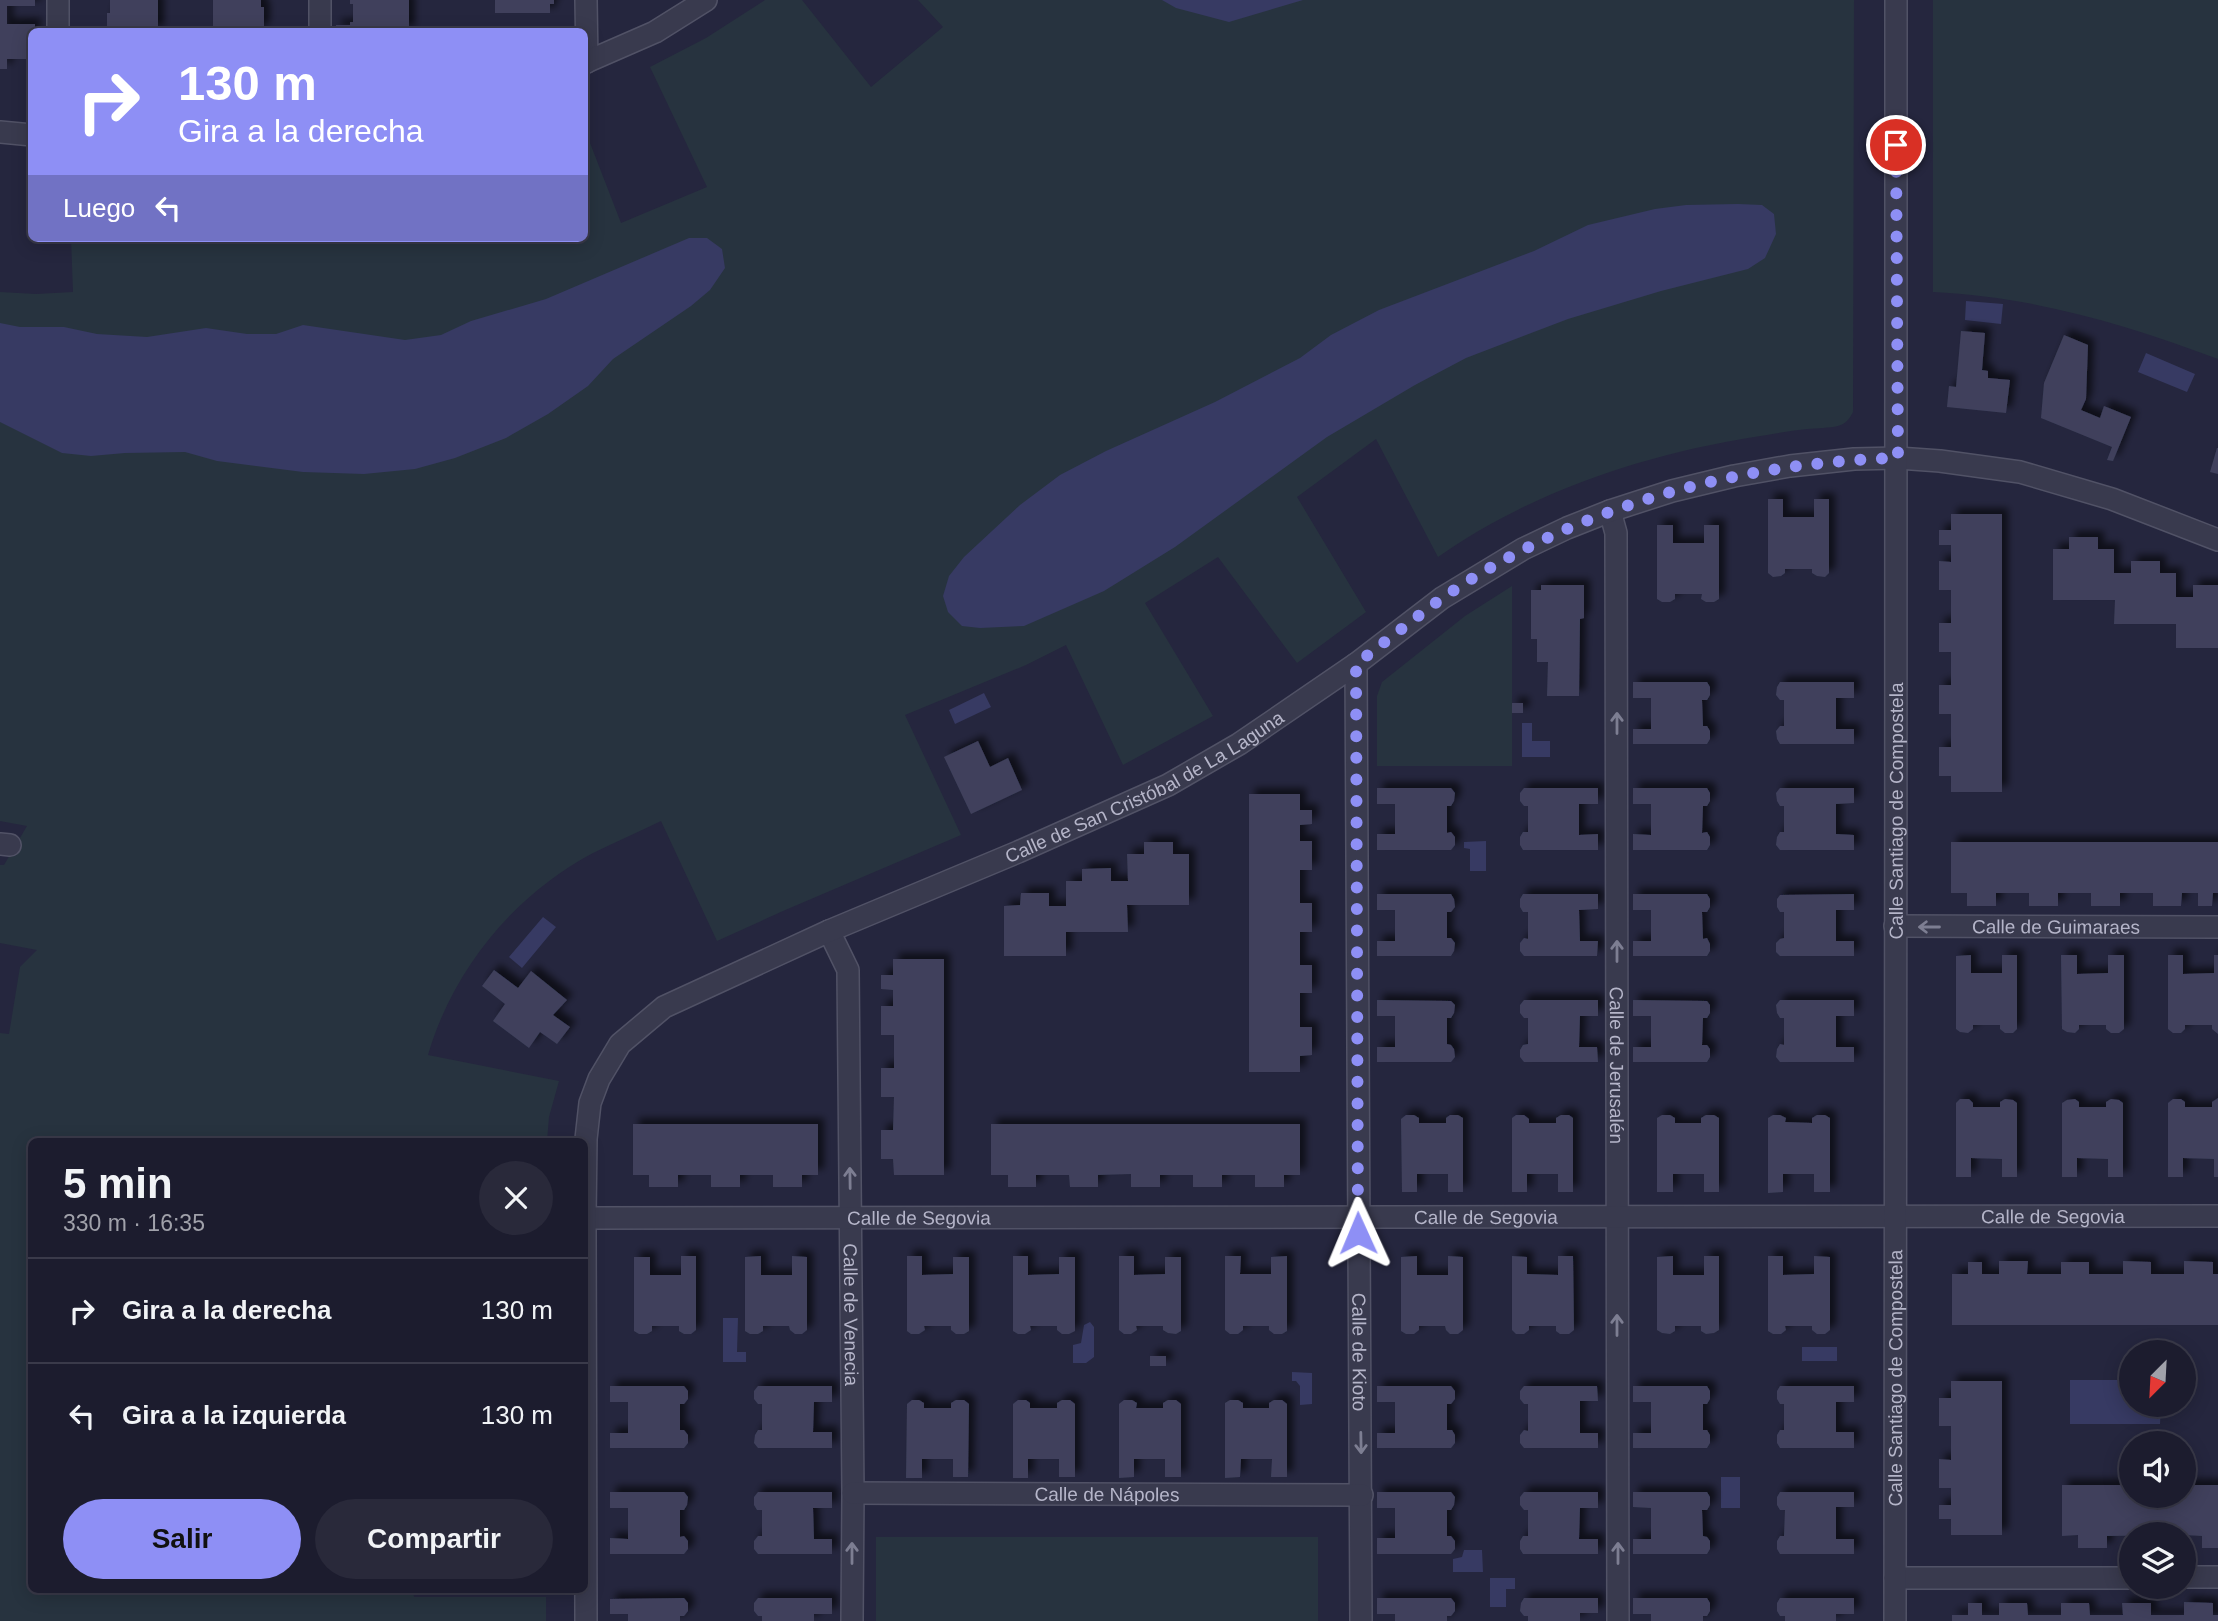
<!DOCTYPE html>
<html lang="es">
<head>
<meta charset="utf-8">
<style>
	body { margin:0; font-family:Arial,sans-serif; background:#29293a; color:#f1f3f6; height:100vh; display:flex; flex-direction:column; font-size:26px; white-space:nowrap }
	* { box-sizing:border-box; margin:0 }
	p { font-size:23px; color:#a0a1aa }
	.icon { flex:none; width:38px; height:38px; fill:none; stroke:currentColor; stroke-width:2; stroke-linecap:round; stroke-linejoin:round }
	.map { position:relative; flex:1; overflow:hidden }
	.sheet { position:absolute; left:28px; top:1138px; width:560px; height:455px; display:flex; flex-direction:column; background:#1c1c2e; border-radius:10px; box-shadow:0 4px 18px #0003,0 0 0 2px #3a3a4a }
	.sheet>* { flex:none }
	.guide { position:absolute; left:28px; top:28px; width:560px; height:214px; border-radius:10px; box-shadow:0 4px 18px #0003,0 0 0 2px #3a3a4a; background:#8e8ff5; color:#fff; overflow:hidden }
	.needle { width:46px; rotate:204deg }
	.buttons { position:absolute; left:2119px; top:1340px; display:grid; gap:14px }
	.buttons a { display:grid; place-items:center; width:77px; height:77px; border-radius:50%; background:#1c1c2e; box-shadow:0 4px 18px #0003,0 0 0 2px #3a3a4a; font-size:35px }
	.pin { position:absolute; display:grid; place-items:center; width:60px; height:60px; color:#fff; margin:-30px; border:4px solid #fff; border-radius:50%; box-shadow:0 2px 7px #0007 }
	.me { position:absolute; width:77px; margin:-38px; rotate:359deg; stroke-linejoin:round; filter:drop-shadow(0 0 5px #0008) }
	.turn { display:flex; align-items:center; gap:24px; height:147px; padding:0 35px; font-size:32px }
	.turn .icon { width:91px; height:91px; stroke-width:2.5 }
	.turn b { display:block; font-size:49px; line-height:60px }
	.then { display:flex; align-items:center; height:66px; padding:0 35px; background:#0003; gap:14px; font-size:26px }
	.round { display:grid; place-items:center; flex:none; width:74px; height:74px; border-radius:37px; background:#29293a }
	.head { display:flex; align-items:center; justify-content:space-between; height:119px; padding:0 35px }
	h1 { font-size:42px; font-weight:700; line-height:52px }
	.action { display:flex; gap:14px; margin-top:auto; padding:14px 35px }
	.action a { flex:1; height:80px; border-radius:42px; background:#8e8ff5; color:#111; font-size:28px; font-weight:700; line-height:80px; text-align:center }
	.action a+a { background:#29293a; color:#f1f3f6 }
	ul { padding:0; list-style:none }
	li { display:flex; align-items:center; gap:21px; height:105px; padding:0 35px; border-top:2px solid #3a3a4a }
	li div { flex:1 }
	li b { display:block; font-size:26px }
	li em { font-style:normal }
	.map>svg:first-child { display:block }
	.green { fill:#27333f }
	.water { fill:#373a63 }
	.building { fill:#3f415c; filter:url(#shadow) }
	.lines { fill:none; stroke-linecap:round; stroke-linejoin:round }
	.minor-casing { stroke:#515266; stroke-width:24 }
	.minor { stroke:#393a4e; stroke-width:21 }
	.oneway { stroke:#7d7e92 }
	.route { stroke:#8e8ff5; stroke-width:12; stroke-dasharray:0 21.6 }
	.labels { text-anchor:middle; stroke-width:6; stroke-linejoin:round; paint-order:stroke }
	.street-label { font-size:19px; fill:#b5b5c9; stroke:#1e1f33 }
</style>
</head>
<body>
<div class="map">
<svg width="2218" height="1621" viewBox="0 0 2218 1621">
	<defs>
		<filter id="shadow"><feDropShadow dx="6" dy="-6" stdDeviation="3.5" flood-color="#0009"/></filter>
	</defs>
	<rect width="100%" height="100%" fill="#25263e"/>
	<path class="green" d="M765,0H802L871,87L943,27L918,0H1854L1853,412C1850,418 1846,424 1838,426C1829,428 1817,428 1807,429C1789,431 1771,434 1754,437C1642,455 1531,492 1438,557L1376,439L1297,497L1366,612L1297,663L1218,557L1145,603L1213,716L1123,765L1066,645L1026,665L905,715L961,835L783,911L717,941L661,821C639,832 615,842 593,853C514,895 453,969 428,1055L559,1081L549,1117L547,1141H32V1589H413L414,1597H546V1621H0V1033L9,1034L20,967L37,950L0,943V865H4L27,826L0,821V292L36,294L73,292L71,238H584L585,130L621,223L707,187L650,67L706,38Z
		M1933,0H2218V359C2124,324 2035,297 1933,292Z
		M1512,586V766H1377V696L1382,682L1465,616Z
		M876,1537H1318V1621H876Z"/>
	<path class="water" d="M1162,0H1303L1229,22L1176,8Z
		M1738,204L1762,205L1774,214L1776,234L1765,258L1748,269L1661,291L1568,319L1466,358L1415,385L1327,437L1175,547L1104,591L1024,626L980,628L962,626L948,612L943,596L949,576L964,557L1020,505L1060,475L1106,451L1215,402L1300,358L1331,335L1379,310L1534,251L1588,225L1655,209L1686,205Z
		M689,238H707L722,249L725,268L710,290L691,306L613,359L588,386L548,414L506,438L455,458L415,469L364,474L303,472L217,461L185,452L125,453L91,456L62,453L0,422V323L20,327H64L97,334L147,337L206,328L247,334H276L303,325L405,340L441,335L471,321L546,299Z
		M1966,301L2003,304L2001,324L1965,320Z
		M2146,353L2195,374L2187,392L2138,372Z
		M984,693L991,707L955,724L949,710Z
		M1522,723H1532V741H1550V757H1522Z
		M1486,841V871H1470V849L1464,848V842Z
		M543,917L556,927L522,968L509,957Z
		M723,1318H738L737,1352H746V1362H723Z
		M1090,1322L1094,1327V1357L1086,1363H1073V1345L1081,1343L1084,1325Z
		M1802,1347H1837V1361H1802Z
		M1292,1372L1312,1373V1404L1300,1405V1386L1296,1381H1292Z
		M2070,1380H2131L2132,1405H2161L2160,1424H2070Z
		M1721,1477H1740V1508H1721Z
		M1464,1550H1482L1483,1572H1453V1559L1462,1557Z
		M1490,1578H1515V1589H1506V1607H1490Z"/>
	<path class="building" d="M0,0H35V6H7V24H35V32H32V59H7V69H0Z
		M110,0H158V32H107V13H110Z
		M213,0H261V7H264V28L261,27V32H213Z
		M350,0H409V32H336V25H350V22H353V4H350Z
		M495,0H554V4H550V13H495Z
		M1961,331L1985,333L1982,370L1988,371V378L2010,380L2006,413L1947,407L1949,386L1956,387Z
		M2064,335L2088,345L2086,399L2081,410L2100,418L2104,406L2131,417L2113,461L2107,460L2112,447L2041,418L2044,383Z
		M2217,448H2218V474L2210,472Z
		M1768,499H1783V517H1814V499H1829V573L1825,577L1817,576L1812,573V569H1785V573L1781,576L1773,577L1768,573Z
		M1951,514H2002V792H1951V776H1939V747H1951V714H1939V685H1951V652H1939V623H1951V590H1939V561L1951,562V545H1939V530H1951Z
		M1657,525H1673V543H1704V525H1719V599L1714,602H1706L1701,599L1702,594H1675V599L1670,602H1662L1657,599Z
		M2069,537H2098V549H2114V573H2131V561H2160V573H2176V597H2193V585H2218V648H2176V624H2114L2115,600H2053V549H2069Z
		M1541,585H1584V618L1580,619L1579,696H1547L1548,662H1537V639H1531V590H1541Z
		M1633,682H1707L1710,687V695L1707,700H1702L1703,726H1707L1710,731V739L1707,744H1633V729H1651V698H1633Z
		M1780,682H1854V698H1836V729H1854V744H1780L1777,739L1776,731L1780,726H1784V700H1780L1776,695L1777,687Z
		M1512,703H1523V713H1512Z
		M978,741L990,767L1008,758L1022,790L971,814L944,757Z
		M1377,788H1451L1455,793L1454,801L1451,806H1447V833L1451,832L1455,837V845L1451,850H1377V834H1395V804H1377Z
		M1524,788H1598V804H1579V835L1598,834V850H1523L1520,845V837L1523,832H1528V806H1524L1520,801V793Z
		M1633,788H1707L1710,793V801L1707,806H1703L1702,833L1707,832L1710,837V845L1707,850H1633V834L1651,835V804H1633Z
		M1780,788H1854V803L1836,804V834L1854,835V850H1780L1776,845L1777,837L1780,832H1784V806H1780L1777,801L1776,793Z
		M1249,794H1300V810H1312V824L1300,825V841H1312V870H1300V903H1312V932H1300V965H1312V993H1300V1027H1312V1055L1300,1056V1072H1249Z
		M1144,842H1173V854H1189V905H1127L1128,932H1066V956H1004V906L1020,905L1021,893H1049V906H1066V881H1082V869L1111,868V881H1128L1127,854H1144Z
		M1951,842H2218V893H2213L2212,906H2198V893H2182L2181,906H2153V893H2120V906H2091V893H2058V906H2029V893H1996V906H1967V893H1951Z
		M1377,894H1451L1454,899L1455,907L1451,912H1447V938H1451L1455,943L1454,951L1451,956H1377V941H1395V910H1377Z
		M1523,894H1598V909L1579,910L1580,941H1598L1597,956H1524L1520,951V943L1524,938L1528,939V912H1523L1520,907V899Z
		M1633,894H1707L1710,899V907L1707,912H1702L1703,939L1707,938L1710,944V951L1707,956H1633V941H1651V910H1633Z
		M1854,894V910H1836V941H1854V956H1780L1776,952V943L1780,939L1784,938V912H1780L1777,907V899L1780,895Z
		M1971,955V973H2002V955H2017V1029L2013,1033H2005L2000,1029V1025H1973V1029L1968,1033L1960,1032L1956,1029V956Z
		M2061,955H2077V974L2108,973V955H2124V1029L2119,1033H2111L2106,1029V1025H2079V1029L2075,1033L2067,1032L2062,1029Z
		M2168,955H2183V974L2214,973V955H2218V1034L2212,1029V1025H2185V1029L2181,1033H2173L2168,1029Z
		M893,959H944V1175H894L893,1159H881V1130H893L894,1097H881V1068H894V1035H881V1006H893V990L881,989V975H893Z
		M494,970L518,988L531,971L567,1000L553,1015L570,1027L557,1044L540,1032L529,1048L493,1021L505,1004L482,986Z
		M1377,1000L1451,1001L1455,1005L1454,1013L1451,1018H1447V1044L1451,1045L1454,1049L1455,1057L1451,1062H1377V1047H1395V1016H1377Z
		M1524,1000H1598V1016H1580L1579,1047H1597L1598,1062H1524L1520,1057V1050L1523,1045L1528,1044V1018H1524L1520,1013V1005Z
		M1633,1000L1707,1001L1710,1005V1013L1707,1018H1703L1702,1045H1707L1710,1049V1057L1707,1062H1633V1047H1651V1016H1633Z
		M1780,1000H1854V1016H1836V1047H1854V1062H1780L1776,1057L1777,1049L1780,1044L1784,1045V1018H1780L1777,1013L1776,1005Z
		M2218,1098V1177H2214V1159L2183,1158V1177H2168V1103L2173,1099H2181L2185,1102V1107H2212V1102Z
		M1960,1099H1969L1973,1103V1107H2000V1102L2005,1099L2013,1100L2017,1103V1177H2002V1159L1971,1158V1177H1956V1103Z
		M2075,1099L2079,1102V1107H2106V1102L2111,1099L2119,1100L2123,1103V1177H2108V1159L2077,1158V1177H2062V1103L2067,1100Z
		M1406,1115H1414L1419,1118V1123H1446V1118L1450,1115H1458L1463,1118V1192H1448V1174H1417V1192H1402L1401,1119Z
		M1516,1115H1524L1529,1119V1123H1556V1118L1561,1115H1569L1573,1118V1192H1558V1174H1527V1192H1512V1118Z
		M1662,1115H1670L1675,1118V1123H1701V1118L1706,1115H1714L1719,1118V1192H1704V1174H1673V1192H1657V1118Z
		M1773,1115H1780L1786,1118L1785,1122L1812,1123V1118L1817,1115H1825L1830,1118V1192H1814V1174H1783V1192L1768,1193V1118Z
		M633,1124H818V1175H802V1187H773V1175H740V1187H711V1175H678V1187H649V1175H633Z
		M991,1124H1300V1175H1284V1187H1255V1175H1222V1187H1193V1175H1160V1187H1131V1174L1098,1175V1187H1070L1069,1175H1036V1187H1008V1175H991Z
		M681,1256H696V1330L691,1334H684L679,1331V1326H652V1331L647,1334H639L634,1331V1257H650V1275H681Z
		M761,1256V1275H792V1256L807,1257V1330L802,1334H795L790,1330L789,1326H763V1331L758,1334H750L745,1331V1257Z
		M907,1256H922V1275L953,1274V1257H969V1331L964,1334H956L951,1330V1326H924L925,1330L919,1334H911L907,1331Z
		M1013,1256H1028V1275L1059,1274V1257H1075V1331L1069,1334H1062L1057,1330V1326H1030L1031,1330L1025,1334H1018L1013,1331Z
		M1119,1256H1134V1275L1165,1274V1257H1181V1331L1176,1334L1168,1333L1163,1330V1326H1136L1137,1330L1131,1334H1124L1119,1330Z
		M1225,1256H1241L1240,1274H1271V1257L1287,1256V1331L1282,1334H1274L1269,1330V1326H1243V1330L1238,1334H1230L1225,1330Z
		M1417,1256V1275H1448V1256L1463,1257V1330L1458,1334H1450L1446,1330L1445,1326H1419V1330L1414,1334H1406L1401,1331V1257Z
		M1512,1256L1527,1257V1274L1558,1275V1256H1573L1574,1330L1569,1334H1560L1556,1331V1326H1529V1330L1524,1334H1516L1512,1330Z
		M1673,1256V1275H1704V1256H1719V1330L1714,1333L1706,1334L1701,1331V1326H1675V1331L1670,1334L1662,1333L1657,1330V1257Z
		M1768,1256H1783V1275L1814,1274V1256L1830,1257V1330L1825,1334H1817L1812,1330V1326H1785L1786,1330L1781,1334H1773L1768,1331Z
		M1999,1261H2028L2027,1274H2061V1262H2089V1274H2123V1261L2151,1262V1274H2184V1261L2213,1262V1274H2218V1325H1952V1274H1968V1262H1982V1274H1999Z
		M1150,1356H1166V1366H1150Z
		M1951,1381H2002V1535H1951V1519H1939V1505H1951V1488H1939V1459L1951,1460V1426H1939V1398H1951Z
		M610,1386H684L688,1391V1399L684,1404H680V1430H684L688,1435V1443L684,1448H610V1433H628V1402H610Z
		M758,1386H832V1402H814L813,1432H832V1448H758L754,1443L755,1435L758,1430H762V1404H758L754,1399V1391Z
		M1377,1386H1451L1455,1391V1399L1451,1404H1447V1430H1452L1455,1435V1443L1451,1448H1377V1433H1395V1402H1377Z
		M1524,1386H1597L1598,1401H1580V1433H1598V1448H1524L1520,1443V1435L1524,1430L1528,1431V1404H1524L1520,1399V1391Z
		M1633,1386H1707L1710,1391V1399L1707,1404H1703V1430H1707L1710,1435V1443L1707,1448H1633V1433H1651V1402H1633Z
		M1780,1386H1854V1402H1836V1432H1854V1448H1780L1777,1443V1435L1780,1430H1784V1404H1780L1777,1399V1391Z
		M912,1400H919L924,1403V1408H951V1403L956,1400H964L969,1404L968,1477H953V1459H922V1478H906L907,1404Z
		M1018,1400H1026L1030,1403V1408H1057V1403L1062,1400H1070L1075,1404V1477H1059V1459H1028V1478H1013V1404Z
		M1124,1400H1132L1137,1403L1136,1408H1163V1403L1168,1400H1176L1181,1404V1477H1165V1459H1134V1477L1119,1478V1404Z
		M1230,1400H1238L1243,1403V1408H1269V1403L1274,1400H1282L1287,1404V1477H1271L1272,1459H1241L1240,1477L1225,1478V1403Z
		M2062,1485H2132V1496H2184V1485H2218V1548H2202V1536L2184,1535L2107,1536V1548H2078V1535L2062,1536Z
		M610,1492H684L688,1497L687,1505L684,1510H680V1537L684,1536L688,1541V1549L684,1554H610V1538L628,1539V1508H610Z
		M758,1492H832V1508H813L814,1539H832V1554H758L754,1549V1541L758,1536H762V1510H757L754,1505V1497Z
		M1377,1492H1451L1455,1497L1454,1505L1451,1510H1447V1536H1451L1455,1541V1549L1451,1554H1377V1538H1395V1508H1377Z
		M1524,1492H1598V1508H1580L1579,1539H1598V1554H1523L1520,1549V1541L1523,1536H1528V1510H1524L1520,1505V1497Z
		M1633,1492H1707L1710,1497V1505L1707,1510H1702L1703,1536L1707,1537L1710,1541V1549L1707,1554H1633V1539H1651V1508L1633,1507Z
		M1780,1492H1854V1507H1836V1539H1854V1554H1780L1777,1549V1541L1780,1536H1784L1785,1510H1780L1777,1505V1497Z
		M684,1598L688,1603V1611L684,1616H680V1621H628V1614H610V1599Z
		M758,1598H832V1614H814V1621H762V1616H758L754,1611V1603Z
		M1377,1598H1451L1455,1603V1611L1451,1616H1447V1621H1395V1614H1377Z
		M1524,1598H1598V1613H1580V1621H1528V1616H1524L1520,1611L1521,1603Z
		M1633,1598H1707L1710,1603V1611L1707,1616H1703V1621H1651V1614H1633Z
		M1780,1598H1854V1614H1836V1621H1785V1616H1780L1777,1611V1603Z
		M2184,1602L2213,1603V1615H2218V1621H1952V1615H1968V1603H1982V1615H1999V1603H2027L2028,1615H2061V1603H2089L2090,1615H2123L2122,1603H2151V1615H2184Z"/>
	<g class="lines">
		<g class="minor-casing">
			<g id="minor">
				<path d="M58,0V32"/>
				<path d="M586,0L587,62"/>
				<path d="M320,32V0"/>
				<path d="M584,63L655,32L706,0"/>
				<path d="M0,132L32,135"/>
				<path id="s1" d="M1610,511L1616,533L1618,1621"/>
				<path id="s2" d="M1356,664L1361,1621"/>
				<path d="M0,844L10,845"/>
				<path id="s3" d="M1895,926L2218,927"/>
				<path id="s4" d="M829,931L848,970L853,1493L852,1621"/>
				<path id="s5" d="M585,1218L2218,1216"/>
				<path id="s6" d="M853,1493L1362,1495"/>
				<path d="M2184,1577H2218"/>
				<path d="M1895,1578H2132"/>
				<path id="s7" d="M586,1621L585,1218L586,1139L590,1103L599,1079L620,1044L664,1007L829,931L1018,852L1168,785L1239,744L1356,664L1442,598L1523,549L1567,528L1610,511L1672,491L1734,476L1790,466L1854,459L1898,458L1940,461L2020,472L2112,499L2218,540"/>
				<path id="s8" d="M1895,1621C1895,1081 1897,540 1896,0"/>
			</g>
		</g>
		<use href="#minor" class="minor"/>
	</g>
	<defs><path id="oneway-shaft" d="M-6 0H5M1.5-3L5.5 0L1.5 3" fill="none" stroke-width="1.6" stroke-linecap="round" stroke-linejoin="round" transform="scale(1.75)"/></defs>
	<g class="oneway">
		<use href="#oneway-shaft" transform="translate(1617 723) rotate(-90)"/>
		<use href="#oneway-shaft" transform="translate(1929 927) rotate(-180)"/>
		<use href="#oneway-shaft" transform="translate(1617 951) rotate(-90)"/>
		<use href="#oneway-shaft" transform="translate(850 1178) rotate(-91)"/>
		<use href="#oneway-shaft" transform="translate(1617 1325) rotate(-90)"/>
		<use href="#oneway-shaft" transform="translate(1361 1443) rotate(89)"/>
		<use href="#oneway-shaft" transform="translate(852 1553) rotate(-90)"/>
		<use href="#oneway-shaft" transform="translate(1618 1553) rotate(-90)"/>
	</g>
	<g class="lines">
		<path class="route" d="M1358,1233L1356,664C1384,643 1412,620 1441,599C1575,506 1736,463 1898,458L1896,145"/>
	</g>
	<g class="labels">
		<g class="street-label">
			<text dy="7" stroke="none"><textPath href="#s7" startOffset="1171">Calle de San Cristóbal de La Laguna</textPath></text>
			<text dy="7" stroke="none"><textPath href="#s8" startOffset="810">Calle Santiago de Compostela</textPath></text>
			<text dy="7" stroke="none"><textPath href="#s3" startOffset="161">Calle de Guimaraes</textPath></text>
			<text dy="7" stroke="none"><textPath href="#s1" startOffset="555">Calle de Jerusalén</textPath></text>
			<text dy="7" stroke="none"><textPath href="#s5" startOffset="1468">Calle de Segovia</textPath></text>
			<text dy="7" stroke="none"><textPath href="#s5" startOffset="901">Calle de Segovia</textPath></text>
			<text dy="7" stroke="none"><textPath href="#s5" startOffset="334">Calle de Segovia</textPath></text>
			<text dy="7" stroke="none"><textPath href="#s4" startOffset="388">Calle de Venecia</textPath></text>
			<text dy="7" stroke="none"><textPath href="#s2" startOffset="688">Calle de Kioto</textPath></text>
			<text dy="7" stroke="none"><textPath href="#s8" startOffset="243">Calle Santiago de Compostela</textPath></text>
			<text dy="7" stroke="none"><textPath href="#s6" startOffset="254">Calle de Nápoles</textPath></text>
		</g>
	</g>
</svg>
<div class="buttons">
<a><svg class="needle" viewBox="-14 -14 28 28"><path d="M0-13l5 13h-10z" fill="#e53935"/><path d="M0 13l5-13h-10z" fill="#a0a1aa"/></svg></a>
<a><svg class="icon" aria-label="sound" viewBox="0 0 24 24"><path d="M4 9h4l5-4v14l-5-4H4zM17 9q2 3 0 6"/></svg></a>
<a><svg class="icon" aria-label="layers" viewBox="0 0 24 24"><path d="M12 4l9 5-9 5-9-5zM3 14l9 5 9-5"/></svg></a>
</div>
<div class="pin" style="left:1896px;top:145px;background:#d93025"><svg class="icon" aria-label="arrive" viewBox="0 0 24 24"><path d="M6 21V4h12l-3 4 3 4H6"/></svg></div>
<svg class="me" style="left:1358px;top:1233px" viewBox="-20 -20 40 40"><path d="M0-17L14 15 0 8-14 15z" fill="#8e8ff5" stroke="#fff" stroke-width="4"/></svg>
<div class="guide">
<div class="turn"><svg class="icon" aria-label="right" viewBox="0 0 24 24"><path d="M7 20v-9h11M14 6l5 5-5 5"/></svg><div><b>130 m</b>Gira a la derecha</div></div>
<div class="then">Luego<svg class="icon" aria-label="left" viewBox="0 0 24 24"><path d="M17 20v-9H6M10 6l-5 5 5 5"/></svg></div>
</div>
<section class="sheet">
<div class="head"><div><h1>5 min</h1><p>330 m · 16:35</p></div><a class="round"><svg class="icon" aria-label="close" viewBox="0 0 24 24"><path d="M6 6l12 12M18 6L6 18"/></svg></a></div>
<ul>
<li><svg class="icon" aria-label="right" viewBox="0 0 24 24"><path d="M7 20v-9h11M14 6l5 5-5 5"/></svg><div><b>Gira a la derecha</b></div><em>130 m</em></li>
<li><svg class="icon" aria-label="left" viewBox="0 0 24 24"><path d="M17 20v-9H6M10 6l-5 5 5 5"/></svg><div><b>Gira a la izquierda</b></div><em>130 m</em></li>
</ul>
<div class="action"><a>Salir</a><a>Compartir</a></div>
</section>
</div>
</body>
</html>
